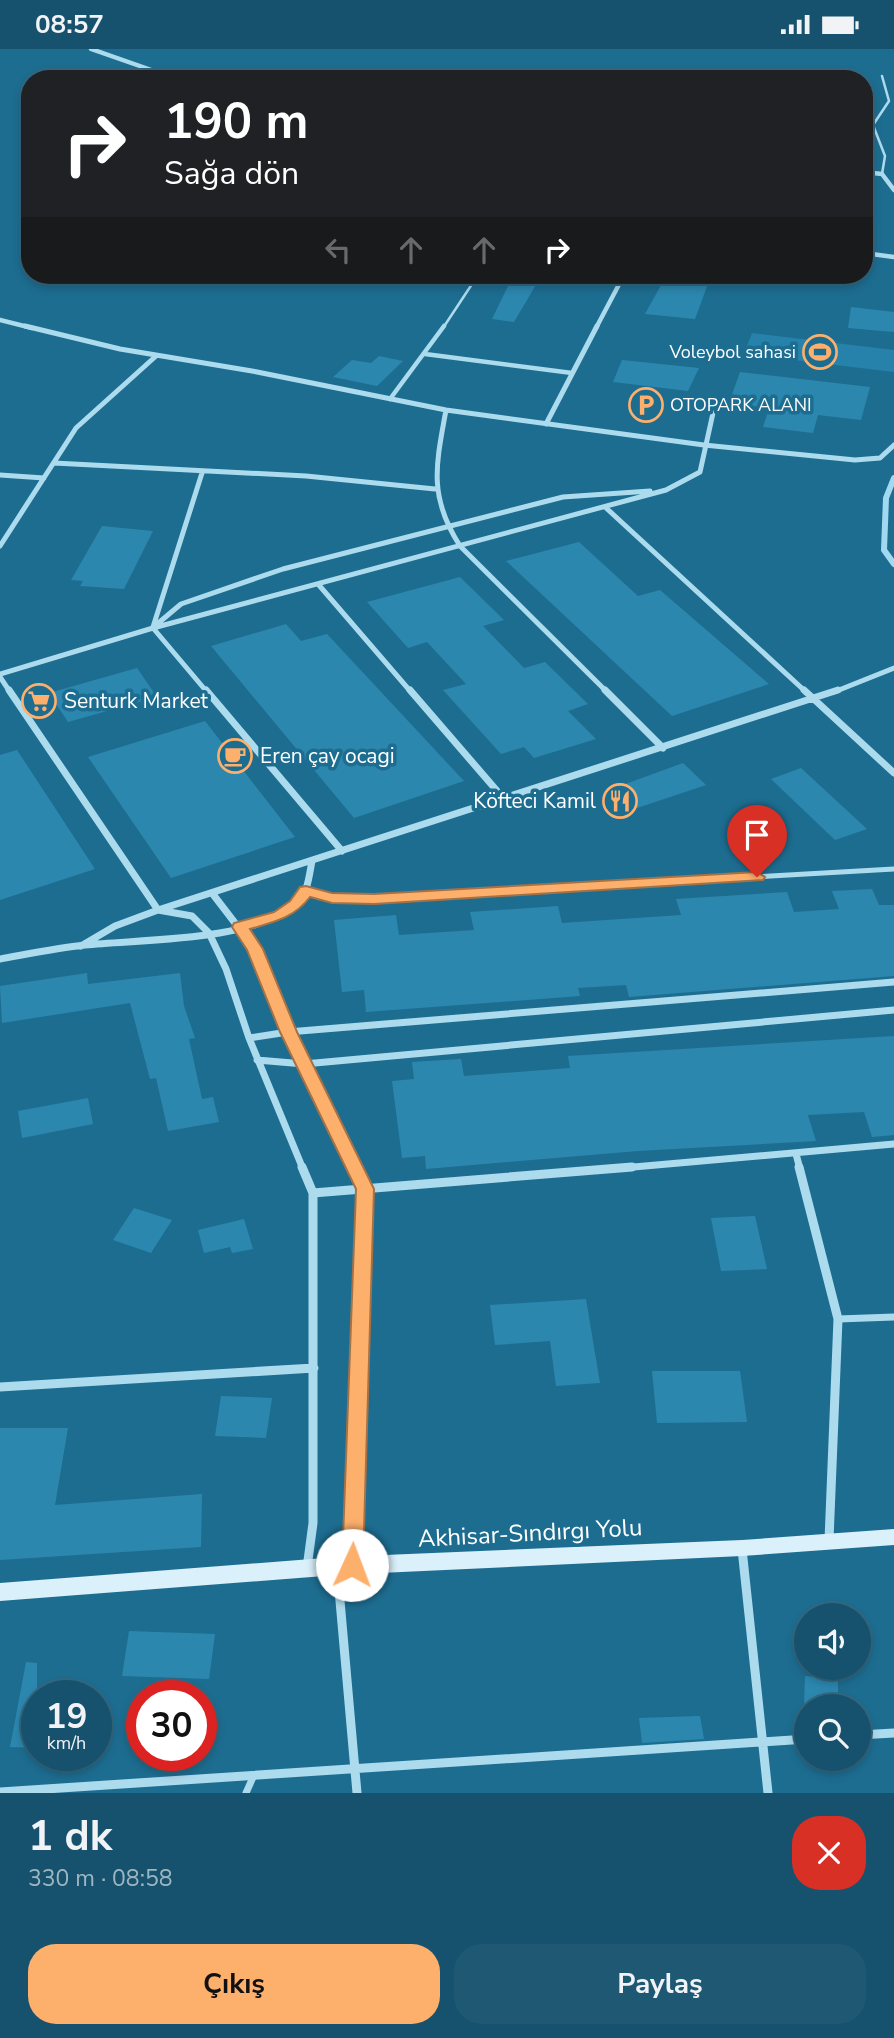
<!DOCTYPE html>
<html lang="tr">
<head>
<meta charset="utf-8">
<style>
	body { margin:0; font-family:"Nunito Sans",sans-serif; background:#1f5872; color:#f1f3f6; height:100vh; display:flex; flex-direction:column; font-size:26px; white-space:nowrap }
	* { box-sizing:border-box; margin:0 }
	p { font-size:23px; color:#9eb6c2 }
	.icon { flex:none; width:38px; height:38px; fill:none; stroke:currentColor; stroke-width:2; stroke-linecap:round; stroke-linejoin:round }
	.map { position:relative; height:1744px; overflow:hidden }
	.details { display:flex; flex-direction:column; background:#16526d; flex:1 }
	.details>* { flex:none }
	.guide { position:absolute; left:21px; top:21px; width:852px; height:214px; border-radius:28px; box-shadow:0 4px 10px #0003,0 0 0 2px #356980; background:#202124; color:#fff; overflow:hidden }
	.tools { position:absolute; left:794px; top:1554px; display:grid; gap:14px }
	.tools a { display:grid; place-items:center; width:77px; height:77px; border-radius:50%; background:#16526d; box-shadow:0 4px 10px #0003,0 0 0 2px #356980; font-size:35px }
	.speed { position:absolute; left:21px; top:1631px; display:flex; gap:14px; font-size:35px; font-weight:700; text-align:center }
	.speed>* { display:grid; place-content:center; width:91px; height:91px; border-radius:50%; background:#16526d; box-shadow:0 4px 10px #0003,0 0 0 2px #356980; line-height:1 }
	.speed small { font-size:18px; font-weight:400 }
	.speed .limit { border:10px solid #d22; background:#fff; color:#111 }
	.pin { position:absolute; display:grid; place-items:center; width:60px; height:60px; color:#fff; margin:-72px -30px; border-radius:50% 50% 50% 0; rotate:-45deg; box-shadow:0 0 7px #0007 }
	.pin .icon { rotate:45deg }
	.me { position:absolute; width:77px; margin:-38px; rotate:2deg; stroke-linejoin:round; filter:drop-shadow(0 0 5px #0008) }
	.turn { display:flex; align-items:center; gap:24px; height:147px; padding:0 28px; font-size:32px }
	.turn .icon { width:91px; height:91px; stroke-width:2.5 }
	.turn b { display:block; font-size:49px; line-height:60px }
	.lanes { display:flex; align-items:center; height:66px; padding:0 28px; background:#0003; justify-content:center; gap:35px; direction:ltr }
	.lanes .off { opacity:.35 }
	.round { display:grid; place-items:center; flex:none; width:74px; height:74px; border-radius:28px; background:#1f5872 }
	.head { display:flex; align-items:center; justify-content:space-between; height:119px; padding:0 28px }
	h1 { font-size:42px; font-weight:700; line-height:52px }
	.action { display:flex; gap:14px; margin-top:auto; padding:14px 28px }
	.action a { flex:1; height:80px; border-radius:28px; background:#fdaf6c; color:#111; font-size:28px; font-weight:700; line-height:80px; text-align:center }
	.action a+a { background:#1f5872; color:#f1f3f6 }
	.status { display:flex; justify-content:space-between; align-items:center; height:49px; padding:0 35px; background:#16526d; direction:ltr }
	.status svg { height:19px; fill:currentColor }
	.map>svg:first-child { display:block }
	.green { fill:#2682aa }
	.lines { fill:none; stroke-linecap:round; stroke-linejoin:round }
	.stream { stroke:#a1d9f0; stroke-width:6 }
	.building { fill:#2c87af }
	.service-far3 { stroke:#addbee; stroke-width:2.5 }
	.service-far2 { stroke:#addbee; stroke-width:4.5 }
	.service-far1 { stroke:#addbee; stroke-width:5 }
	.service { stroke:#addbee; stroke-width:7 }
	.minor-far3 { stroke:#addbee; stroke-width:4.5 }
	.minor-far2 { stroke:#addbee; stroke-width:5 }
	.minor-far1 { stroke:#addbee; stroke-width:7 }
	.minor { stroke:#addbee; stroke-width:9 }
	.secondary { fill:#daf0fa; fill-rule:evenodd }
	.route { fill:#fdaf6c; stroke:#a47246; stroke-width:2 }
	.labels { text-anchor:middle; stroke-width:7; stroke-linejoin:round; paint-order:stroke }
	.far-poi-label { font-size:18px; fill:#fff; stroke:#1d6d91; text-anchor:end }
	.poi-label { font-size:21px; fill:#fff; stroke:#1d6d91; text-anchor:start }
	.near-street-label { font-size:24px; fill:#fff; stroke:#1d6d91 }
</style>
</head>
<body>
<div class="status"><b>08:57</b><svg viewBox="0 0 49 12"><path d="M0 12V9h3v3zM5 12V6h3v6zM10 12V3h3v9zM15 12V0h3v12zM26 1h20v11H26zM47 4h2v5h-2z"/></svg></div>
<div class="map">
<svg width="894" height="1744" viewBox="0 0 894 1744">
	<rect width="100%" height="100%" fill="#1d6d91"/>
	<path class="green" d="M752,284L894,301V323L744,305Z"/>
	<g class="lines">
		<path class="stream" d="M894,429L886,449L884,501L894,515"/>
	</g>
	<path class="building" d="M666,227L709,232L695,270L645,265Z
		M511,231L537,234L514,273L492,270Z
		M851,258L894,263V283L848,279Z
		M379,307L403,312L377,337L333,328L352,311L371,314Z
		M622,311L699,319L688,342L613,333Z
		M740,323L870,338L861,371L818,366L813,384L763,378L769,359L729,354Z
		M102,477L153,482L124,540L80,537L83,532L71,531Z
		M579,493L638,547L660,541L769,635L672,667L506,512Z
		M460,528L504,571L483,577L524,619L545,613L588,655L568,662L596,690L534,709L524,698L501,705L443,641L466,635L427,593L408,599L367,553Z
		M286,575L301,592L327,585L464,732L354,769L211,597Z
		M137,619L157,648L68,673L49,644Z
		M205,672L295,788L171,829L88,708Z
		M17,701L95,820L0,851V706Z
		M683,714L706,736L628,762L609,741Z
		M801,719L867,780L835,791L771,730Z
		M872,840L879,856H894V927L629,948L626,936L578,939L580,947L366,963L364,941L342,943L334,871L396,866L399,886L474,881L470,863L558,857L562,874L681,866L676,850L787,843L794,863L839,860L832,842Z
		M87,924L88,935L180,924L184,957L195,989L189,990L202,1050L213,1048L219,1073L168,1082L156,1029L150,1030L130,954L2,974L0,937Z
		M894,987V1086L872,1088L864,1063L808,1066L816,1092L638,1102L426,1120L425,1107L402,1109L392,1032L414,1030L412,1013L461,1010L464,1027L570,1019L568,1007Z
		M88,1049L93,1075L22,1089L18,1062Z
		M134,1159L172,1171L151,1204L113,1191Z
		M755,1167L767,1220L721,1222L711,1169Z
		M244,1170L253,1200L232,1204L230,1198L204,1204L198,1181Z
		M586,1250L600,1334L556,1337L550,1292L495,1296L490,1256Z
		M652,1322H740L747,1373L657,1374Z
		M221,1347L272,1349L266,1389L215,1387Z
		M0,1379H68L55,1456L202,1445L201,1498L0,1511Z
		M129,1582L215,1585L209,1630L122,1627Z
		M26,1613L37,1614V1699L10,1698Z
		M805,1627L838,1630V1657H804Z
		M700,1667L704,1690L642,1694L639,1669Z"/>
	<g class="lines">
		<path class="service-far3" d="M882,27L889,52L873,76L885,107L882,125
			M559,226L620,233
			M443,279L478,226"/>
		<path class="service-far2" d="M425,305L572,324
			M390,350L444,277"/>
		<path class="service-far1" d="M306,842L332,849L374,850L894,820"/>
		<path class="service" d="M838,1270L894,1268
			M246,1744L254,1726"/>
		<path class="minor-far3" d="M91,0L157,23L201,30
			M864,123L882,125L894,141
			M864,204L894,208
			M0,271L32,279
			M596,279L624,226"/>
		<path class="minor-far2" d="M25,277L120,300L252,322L446,361L704,396L855,411L880,409L894,396
			M446,361C436,416 428,447 460,497L607,643
			M546,375L597,277
			M54,414L306,427L435,440
			M0,426L44,429
			M605,458L806,643
			M0,497L76,379L156,307
			M318,535L411,643
			M156,576L181,555L283,520L563,448L650,442
			M153,578L202,424
			M153,579L207,643
			M0,625L153,579L666,441L700,423L713,364
			M0,628L10,643
			M834,643L894,619"/>
		<path class="minor-far1" d="M9,641L158,861L192,867L209,884L226,920L249,989L303,1120
			M206,641L342,802
			M410,641L504,750
			M605,641L663,699
			M804,641L894,724
			M212,844L255,900L288,983L355,1120
			M81,897L115,877L158,861L838,641
			M0,910C28,905 57,899 85,896C143,890 249,893 295,856C308,846 309,827 312,812
			M249,989L288,983L894,933
			M257,1011L304,1015L894,961
			M796,1105L800,1120
			M611,1120L894,1095"/>
		<path class="minor" d="M302,1118L313,1144V1474L307,1519
			M799,1118L838,1270L829,1491
			M313,1144L632,1118
			M0,1338L314,1319
			M742,1500L768,1744
			M353,1516L365,1140L354,1118
			M337,1518L357,1744
			M859,1686L894,1684
			M0,1743L807,1690"/>
		<path class="secondary" d="M894,1480V1496L742,1507L337,1526L0,1552V1534L337,1508L742,1491Z"/>
	</g>
	<path class="route" d="M757,823L765,828L763,831L374,855L332,854L310,848C294,869 274,873 250,880L263,900L297,983L374,1140L363,1516L360,1523L352,1526L345,1523L342,1516L356,1140L280,983L247,901L232,878L234,874L274,863L290,852L300,838L306,837L332,844L374,845Z"/>
	<defs>
		<g id="stadium-ring" transform="scale(1.75)"><circle r="9.5" fill="#1d6d91" stroke="#fdaf6c" stroke-width="1.5"/><path d="M0-5a6.5 5 0 1 0 0 10a6.5 5 0 1 0 0-10ZM-3.5-1.8h7v3.6h-7Z" fill="#fdaf6c"/></g>
		<g id="parking-ring" transform="scale(1.75)"><circle r="9.5" fill="#1d6d91" stroke="#fdaf6c" stroke-width="1.5"/><path d="M-3.5-5.5H1a3.5 3.5 0 0 1 0 7H-1V5.5H-3.5ZM-1-3.4V-.6H.8a1.4 1.4 0 0 0 0-2.8Z" fill="#fdaf6c"/></g>
		<g id="supermarket-ring" transform="scale(1.75)"><circle r="9.5" fill="#1d6d91" stroke="#fdaf6c" stroke-width="1.5"/><path d="M-6-5.5h2.5l.6 2H6L4.5 2H-2.5L-4.4-4H-6ZM-1.5 3.2a1.3 1.3 0 1 0 .1 0ZM3 3.2a1.3 1.3 0 1 0 .1 0Z" fill="#fdaf6c"/></g>
		<g id="cafe-ring" transform="scale(1.75)"><circle r="9.5" fill="#1d6d91" stroke="#fdaf6c" stroke-width="1.5"/><path d="M-5.5-4.5H6V0H3Q3 3.5 0 3.5H-2.5Q-5.5 3.5-5.5 0ZM3-3.2v2h1.7v-2ZM-6 4.5H4V6H-6Z" fill="#fdaf6c"/></g>
		<g id="restaurant-ring" transform="scale(1.75)"><circle r="9.5" fill="#1d6d91" stroke="#fdaf6c" stroke-width="1.5"/><path d="M-5-6h1v4h1v-4h1v4h1v-4h1v5L-1.5 .5V6h-2V.5L-5-1ZM5-6V6H3V1.5H1.5Q1.5-4 5-6Z" fill="#fdaf6c"/></g>
	</defs>
	<g fill-rule="evenodd">
		<use href="#stadium-ring" x="820" y="303"/>
		<use href="#parking-ring" x="646" y="356"/>
		<use href="#supermarket-ring" x="39" y="652"/>
		<use href="#cafe-ring" x="235" y="707"/>
		<use href="#restaurant-ring" x="620" y="752"/>
	</g>
	<g class="labels">
		<g class="far-poi-label">
			<text x="796" y="309">Voleybol sahasi</text>
			<text x="670" y="362" text-anchor="start">OTOPARK ALANI</text>
		</g>
		<g class="poi-label">
			<text x="64" y="659">Senturk Market</text>
			<text x="260" y="714">Eren çay ocagi</text>
			<text x="596" y="759" text-anchor="end">Köfteci Kamil</text>
		</g>
		<g class="near-street-label">
			<text transform="translate(530 1484) rotate(-3)" y="8">Akhisar-Sındırgı Yolu</text>
		</g>
	</g>
</svg>
<div class="tools">
<a><svg class="icon" aria-label="sound" viewBox="0 0 24 24"><path d="M4 9h4l5-4v14l-5-4H4zM17 9q2 3 0 6"/></svg></a>
<a><svg class="icon" aria-label="search" viewBox="0 0 24 24"><circle cx="10" cy="10" r="6"/><path d="M15 15l6 6"/></svg></a>
</div>
<div class="speed"><div>19<small>km/h</small></div><div class="limit">30</div></div>
<div class="pin" style="left:757px;top:828px;background:#d93025"><svg class="icon" aria-label="arrive" viewBox="0 0 24 24"><path d="M6 21V4h12l-3 4 3 4H6"/></svg></div>
<svg class="me" style="left:352px;top:1516px" viewBox="-20 -20 40 40"><circle r="19" fill="#fff"/><path d="M0-13L10 11 0 6-10 11z" fill="#fdaf6c"/></svg>
<div class="guide">
<div class="turn"><svg class="icon" aria-label="right" viewBox="0 0 24 24"><path d="M7 20v-9h11M14 6l5 5-5 5"/></svg><div><b>190 m</b>Sağa dön</div></div>
<div class="lanes"><svg class="icon off" aria-label="left" viewBox="0 0 24 24"><path d="M17 20v-9H6M10 6l-5 5 5 5"/></svg><svg class="icon off" aria-label="ahead" viewBox="0 0 24 24"><path d="M12 20V5M6 11l6-6 6 6"/></svg><svg class="icon off" aria-label="ahead" viewBox="0 0 24 24"><path d="M12 20V5M6 11l6-6 6 6"/></svg><svg class="icon" aria-label="right" viewBox="0 0 24 24"><path d="M7 20v-9h11M14 6l5 5-5 5"/></svg></div>
</div>
</div>
<section class="details">
<div class="head"><div><h1>1 dk</h1><p>330 m · 08:58</p></div><a class="round" style="background:#d93025;color:#fff"><svg class="icon" aria-label="close" viewBox="0 0 24 24"><path d="M6 6l12 12M18 6L6 18"/></svg></a></div>
<div class="action"><a>Çıkış</a><a>Paylaş</a></div>
</section>
</body>
</html>
